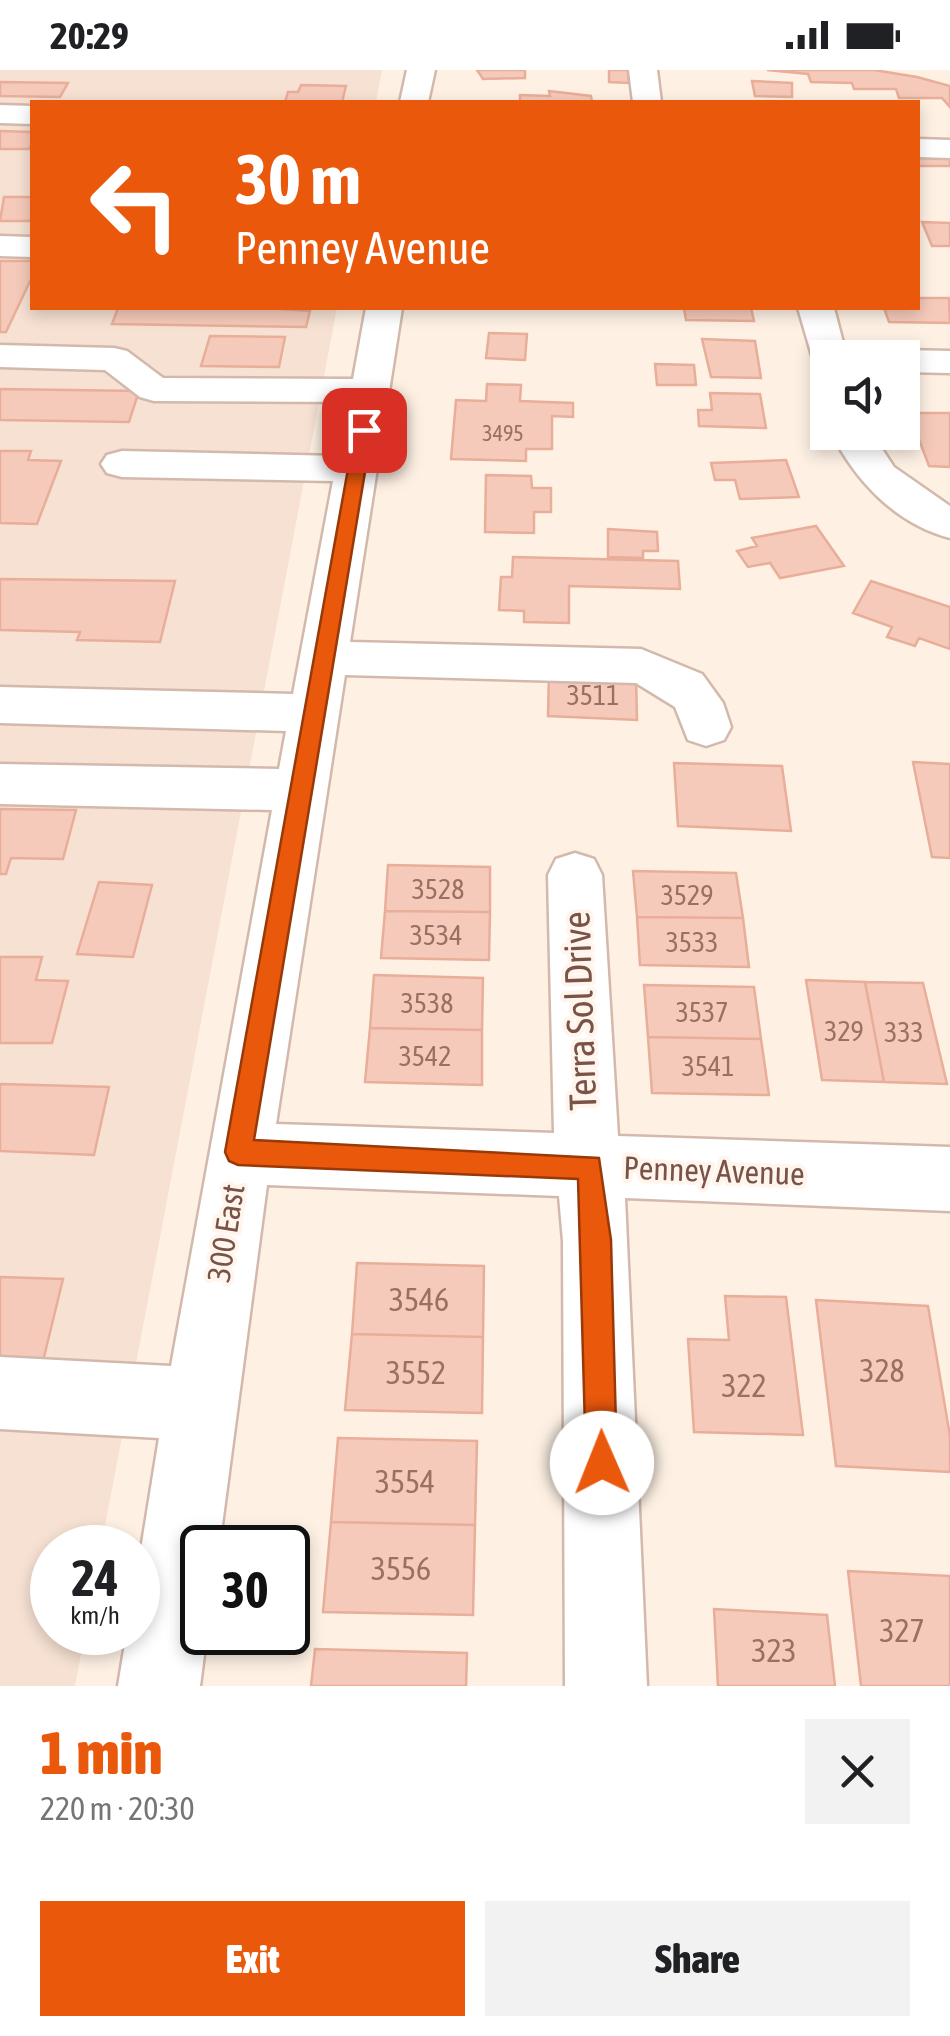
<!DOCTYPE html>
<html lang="en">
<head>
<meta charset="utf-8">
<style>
	body { margin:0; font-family:"Asap Condensed",sans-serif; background:#f2f2f2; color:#202124; height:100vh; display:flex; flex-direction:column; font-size:38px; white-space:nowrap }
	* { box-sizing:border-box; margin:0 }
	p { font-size:32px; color:#757577 }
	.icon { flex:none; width:55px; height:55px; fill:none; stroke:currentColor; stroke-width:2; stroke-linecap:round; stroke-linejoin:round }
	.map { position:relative; height:1616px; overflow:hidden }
	.panel { display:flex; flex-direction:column; background:#fff; flex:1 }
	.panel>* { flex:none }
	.top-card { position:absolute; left:30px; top:30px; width:890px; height:210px; border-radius:0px; box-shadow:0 5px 15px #0003; background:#ea580c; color:#fff; overflow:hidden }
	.fabs { position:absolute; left:810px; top:270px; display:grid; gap:20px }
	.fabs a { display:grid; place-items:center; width:110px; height:110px; border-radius:0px; background:#fff; box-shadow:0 5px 15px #0003; font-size:50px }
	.speed { position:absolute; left:30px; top:1455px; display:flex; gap:20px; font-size:50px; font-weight:700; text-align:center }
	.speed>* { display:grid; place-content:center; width:130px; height:130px; border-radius:50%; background:#fff; box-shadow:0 5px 15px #0003; line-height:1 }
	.speed small { font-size:25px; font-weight:400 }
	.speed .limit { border:5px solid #111; border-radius:15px; background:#fff; color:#111 }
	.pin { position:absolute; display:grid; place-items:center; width:85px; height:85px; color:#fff; margin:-42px; border-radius:20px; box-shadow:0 5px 15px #0006 }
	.me { position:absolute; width:110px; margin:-55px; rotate:359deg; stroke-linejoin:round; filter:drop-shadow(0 0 8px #0008) }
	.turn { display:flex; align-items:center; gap:35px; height:210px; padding:0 40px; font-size:45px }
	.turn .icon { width:130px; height:130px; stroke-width:2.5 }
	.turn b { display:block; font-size:70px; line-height:85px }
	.round { display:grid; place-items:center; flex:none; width:105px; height:105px; border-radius:0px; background:#f2f2f2 }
	.summary { display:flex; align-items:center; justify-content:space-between; height:170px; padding:0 40px }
	h1 { font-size:60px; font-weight:800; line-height:75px; color:#ea580c }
	.button { display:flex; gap:20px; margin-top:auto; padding:20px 40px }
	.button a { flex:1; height:115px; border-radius:0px; background:#ea580c; color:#fff; font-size:40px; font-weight:800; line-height:115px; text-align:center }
	.button a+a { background:#f2f2f2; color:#202124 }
	.status { display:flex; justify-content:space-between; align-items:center; height:70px; padding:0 50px; background:#fff; direction:ltr }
	.status svg { height:28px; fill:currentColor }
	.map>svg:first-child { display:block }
	.residential { fill:#f6e1d2 }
	.building { fill:#f5caba; stroke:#e9ae99; stroke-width:2.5 }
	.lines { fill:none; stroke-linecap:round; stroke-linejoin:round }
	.minor-casing { stroke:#d3b9ac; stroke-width:5 }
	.minor { fill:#fff; fill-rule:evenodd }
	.route { fill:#ea580c; stroke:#983908; stroke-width:2.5 }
	.labels { text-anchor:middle; stroke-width:8; stroke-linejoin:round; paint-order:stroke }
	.far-number-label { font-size:22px; fill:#987164 }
	.number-label { font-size:28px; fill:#987164 }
	.street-label { font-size:32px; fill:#795347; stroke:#fff5ec }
	.near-number-label { font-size:32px; fill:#987164 }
	.near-street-label { font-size:38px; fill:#795347; stroke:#fff5ec }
</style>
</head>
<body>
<div class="status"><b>20:29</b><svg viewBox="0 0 49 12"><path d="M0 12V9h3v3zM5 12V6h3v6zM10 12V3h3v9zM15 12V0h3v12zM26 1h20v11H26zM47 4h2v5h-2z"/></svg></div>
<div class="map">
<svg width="950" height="1616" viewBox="0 0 950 1616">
	<rect width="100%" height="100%" fill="#fef1e4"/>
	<path class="residential" d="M0,0H382L376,32H32V238H337L101,1477L52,1478V1562L85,1563L75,1616H0Z"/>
	<path class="building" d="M477,0H525V8L483,9Z
		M609,0H628L629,13L609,12Z
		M767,0H874L917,7L950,16V37L942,28H899L896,19H854L852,13L811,12L808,4Z
		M752,11L792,13V27L755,26Z
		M0,12L68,13L60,27L0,26Z
		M301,15L346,16L342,32H285L288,22H298Z
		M549,21L591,26L592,32H520V25L550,26Z
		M0,61L32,62V74L29,79H0Z
		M918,85H950V96H918Z
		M4,127H32V151H0Z
		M922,152L950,153V176H932Z
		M0,191H32V207L6,262H0Z
		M918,228H949L950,253L889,252L884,238H918Z
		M118,238H268L310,241L306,257L112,254Z
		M684,238H751L754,251L686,250Z
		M489,263L527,264L525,290L486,288Z
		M210,266L285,267L279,297L201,296Z
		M702,269L755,271L761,308L711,307Z
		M655,294L694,295L696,315H657Z
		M487,314L521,315L520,331L573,333V347L552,346V379H526V391L451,389L456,330L486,331Z
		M0,319L139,321L129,352L0,350Z
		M710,323L760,324L766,358L699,356L698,340H712Z
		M909,343H950V397L929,396Z
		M0,381H31L28,390L61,391L37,454L0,453Z
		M786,390L799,427L740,429L735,410H715L711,393Z
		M486,405L531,406L532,418H551V442H534V463L485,462Z
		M816,456L844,496L780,508L770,493L748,497L737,481L757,476L752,468Z
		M608,459L657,462L658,481H643V488L608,487Z
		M513,487L678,491L680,519L569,516V553L524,552V541L499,540L501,507H512Z
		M0,509L175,511L160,572L77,570L80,562L0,560Z
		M871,511L950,537V579L919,568L915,576L887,567L892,557L853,543Z
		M549,600L636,605L637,650L548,646Z
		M913,692L950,694V788L932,787Z
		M674,693L782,696L791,761L678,756Z
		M0,739L76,740L63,789L11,788L6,804H0Z
		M388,795L490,797V842L385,841Z
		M633,801L736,803L743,848L637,847Z
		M99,812L152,815L133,887L77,884Z
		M385,841L490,842L489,890L381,888Z
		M637,847L743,848L749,897L640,895Z
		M0,887H42L36,910L68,911L52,973H0Z
		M374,905L483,908L482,960L370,958Z
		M806,910L865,912L884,1012L822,1010Z
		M865,912L923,913L947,1014L884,1012Z
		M644,915L754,917L761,969L648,967Z
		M370,958L482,960V1015L365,1012Z
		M648,967L761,969L769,1025L652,1023Z
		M0,1014L109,1017L94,1085L0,1081Z
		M357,1193L484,1196L483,1267L352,1264Z
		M0,1207L63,1209L43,1291L0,1290Z
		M725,1226L786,1227L803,1365L694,1362L688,1269L729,1270Z
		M816,1230L928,1236L950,1366V1402L836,1396Z
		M352,1264L483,1267L482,1343L345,1340Z
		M338,1368L477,1371L475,1455L331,1452Z
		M331,1452L475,1455L473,1545L323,1542Z
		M848,1501L950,1506V1616H861Z
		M714,1539L827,1545L835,1616H718Z
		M315,1579L467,1583L466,1616H311Z"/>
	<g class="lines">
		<g class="minor-casing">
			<path id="minor" d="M407,0H435L428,32H400Z
				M629,0H657L661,32H633Z
				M0,35L32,36V54L0,53Z
				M918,69L950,70V88L918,87Z
				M0,166L32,167V187L0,186Z
				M366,238H402L350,572L641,579L702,604L723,633L731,657L724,670L706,676L688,670L675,637L636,613L345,605L276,1054L554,1063L548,805L556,789L575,783L594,789L602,805L618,1066L950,1077V1141L625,1128L647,1616H565L563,1171L559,1126L267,1115L219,1478H202V1562H207L200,1616H118L127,1562H138V1498L159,1368L0,1359V1287L171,1296L272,740L0,734V694L279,699L286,661L0,653V617L293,624L333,411L122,407L107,403L101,394L107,385L122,381L338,386L348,332L154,331L140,327L105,300L0,297V275L114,278L127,281L163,308L353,309Z
				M798,238H834L847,288H828V299L815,296Z
				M902,280L950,281V303L902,302V288H886Z
				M831,362H871L894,397L950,436V468C896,454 855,411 831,362Z"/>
		</g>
		<use href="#minor" class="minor"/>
	</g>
	<path class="route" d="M364,356L372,360L254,1070L599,1088L611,1170L617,1393L612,1404L602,1409L591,1404L586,1393L578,1109L238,1095L229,1091L225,1082L355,360Z"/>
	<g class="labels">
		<g class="far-number-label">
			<text x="503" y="371">3495</text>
		</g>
		<g class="number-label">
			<text x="593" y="635">3511</text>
			<text x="438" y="829">3528</text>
			<text x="687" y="835">3529</text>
			<text x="436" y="875">3534</text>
			<text x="692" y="882">3533</text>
			<text x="427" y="943">3538</text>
			<text x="702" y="952">3537</text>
			<text x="844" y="971">329</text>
			<text x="904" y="972">333</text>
			<text x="425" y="996">3542</text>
			<text x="708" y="1006">3541</text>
		</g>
		<g class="street-label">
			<text transform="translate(714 1101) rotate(2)" y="11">Penney Avenue</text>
			<text transform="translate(226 1163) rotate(-81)" y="11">300 East</text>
		</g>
		<g class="near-number-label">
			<text x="419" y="1241">3546</text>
			<text x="882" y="1312">328</text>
			<text x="416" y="1314">3552</text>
			<text x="744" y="1327">322</text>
			<text x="405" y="1423">3554</text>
			<text x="401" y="1510">3556</text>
			<text x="902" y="1572">327</text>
			<text x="774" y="1592">323</text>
		</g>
		<g class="near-street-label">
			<text transform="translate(580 941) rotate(-92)" y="13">Terra Sol Drive</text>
		</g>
	</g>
</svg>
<div class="fabs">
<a><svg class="icon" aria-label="sound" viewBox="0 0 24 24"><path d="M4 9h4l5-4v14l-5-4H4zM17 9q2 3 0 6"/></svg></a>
</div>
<div class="speed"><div>24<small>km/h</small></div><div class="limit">30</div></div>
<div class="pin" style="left:364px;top:360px;background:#d93025"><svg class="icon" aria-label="arrive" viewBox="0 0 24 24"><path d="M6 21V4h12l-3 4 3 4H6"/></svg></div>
<svg class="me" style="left:602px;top:1393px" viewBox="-20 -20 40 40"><circle r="19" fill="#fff"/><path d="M0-13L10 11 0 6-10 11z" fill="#ea580c"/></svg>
<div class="top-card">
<div class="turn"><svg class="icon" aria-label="left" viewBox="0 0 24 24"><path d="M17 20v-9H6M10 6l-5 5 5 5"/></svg><div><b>30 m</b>Penney Avenue</div></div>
</div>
</div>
<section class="panel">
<div class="summary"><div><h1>1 min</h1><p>220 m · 20:30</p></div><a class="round"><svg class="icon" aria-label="close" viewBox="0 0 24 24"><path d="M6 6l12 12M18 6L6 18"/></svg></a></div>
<div class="button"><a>Exit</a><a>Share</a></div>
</section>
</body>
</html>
